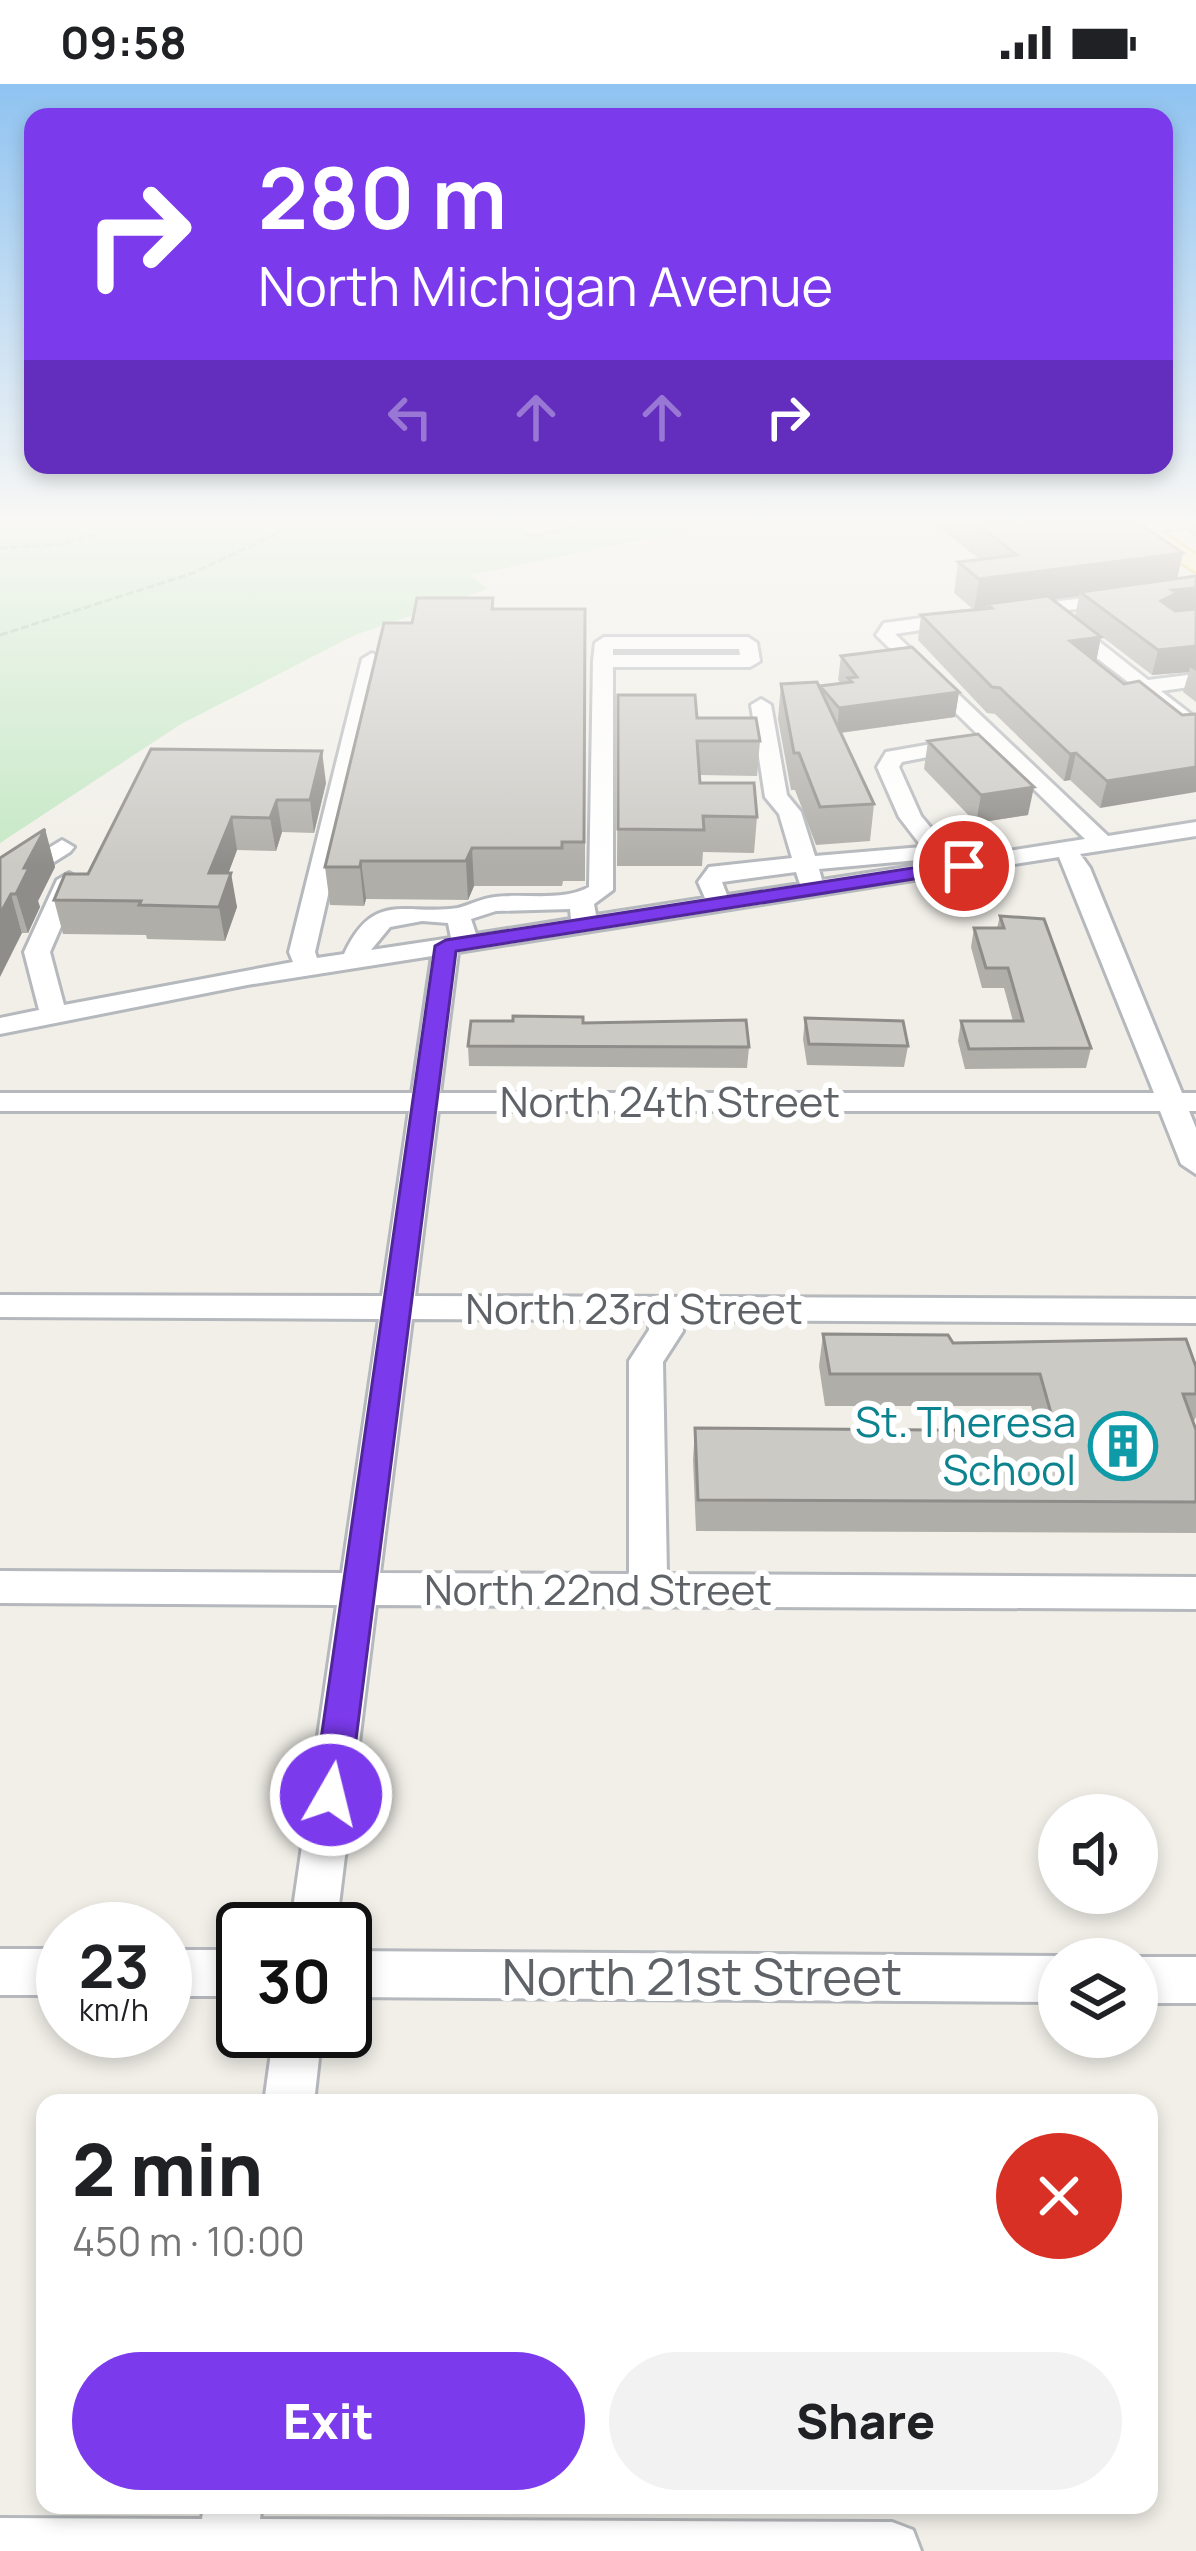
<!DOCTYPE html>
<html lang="en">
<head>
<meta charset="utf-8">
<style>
	body { margin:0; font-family:Manrope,sans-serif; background:#f2f2f2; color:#202124; height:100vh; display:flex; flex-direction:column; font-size:45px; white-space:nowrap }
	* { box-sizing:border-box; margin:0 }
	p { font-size:39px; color:#757577 }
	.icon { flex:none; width:66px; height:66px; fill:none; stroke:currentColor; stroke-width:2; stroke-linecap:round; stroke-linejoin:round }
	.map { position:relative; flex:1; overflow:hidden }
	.side { position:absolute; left:36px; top:2010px; width:1122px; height:420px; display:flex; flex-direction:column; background:#fff; border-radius:24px; box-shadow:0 6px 18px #0003 }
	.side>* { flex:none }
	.guide { position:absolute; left:24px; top:24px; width:1149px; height:366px; border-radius:24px; box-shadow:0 6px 18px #0003; background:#7c3aed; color:#fff; overflow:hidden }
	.tools { position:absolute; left:1038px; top:1710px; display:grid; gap:24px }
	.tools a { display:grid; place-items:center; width:120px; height:120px; border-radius:50%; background:#fff; box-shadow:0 6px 18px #0003; font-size:60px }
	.speed { position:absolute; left:36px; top:1818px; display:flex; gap:24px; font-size:60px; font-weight:700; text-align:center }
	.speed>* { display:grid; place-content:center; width:156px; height:156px; border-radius:50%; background:#fff; box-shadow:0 6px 18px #0003; line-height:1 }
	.speed small { font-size:30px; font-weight:400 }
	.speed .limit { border:6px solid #111; border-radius:18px; background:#fff; color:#111 }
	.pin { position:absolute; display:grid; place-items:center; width:102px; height:102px; color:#fff; margin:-51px; border:6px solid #fff; border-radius:50%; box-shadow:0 3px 12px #0007 }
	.me { position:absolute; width:132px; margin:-66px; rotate:8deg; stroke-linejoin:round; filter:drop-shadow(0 0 9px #0008) }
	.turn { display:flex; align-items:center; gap:42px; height:252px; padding:0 36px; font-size:54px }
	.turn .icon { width:156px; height:156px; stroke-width:2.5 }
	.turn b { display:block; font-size:84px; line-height:102px }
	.lanes { display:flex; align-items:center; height:114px; padding:0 36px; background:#0003; justify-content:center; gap:60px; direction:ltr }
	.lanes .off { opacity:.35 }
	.round { display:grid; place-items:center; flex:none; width:126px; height:126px; border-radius:63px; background:#f2f2f2 }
	.summary { display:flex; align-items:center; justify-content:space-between; height:204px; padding:0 36px }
	h1 { font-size:72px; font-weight:800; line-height:90px }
	.button { display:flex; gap:24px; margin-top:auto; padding:24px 36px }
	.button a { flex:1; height:138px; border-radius:72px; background:#7c3aed; color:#fff; font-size:48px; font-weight:800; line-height:138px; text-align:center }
	.button a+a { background:#f2f2f2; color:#202124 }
	.status { display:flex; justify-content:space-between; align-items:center; height:84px; padding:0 60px; background:#fff; direction:ltr }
	.status svg { height:33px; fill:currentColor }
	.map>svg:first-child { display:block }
	.green { fill:#c5e8c5 }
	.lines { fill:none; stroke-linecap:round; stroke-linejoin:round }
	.minor-casing { stroke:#b5b8bc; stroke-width:6 }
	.major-casing { stroke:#f2c960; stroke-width:6 }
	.path { stroke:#9cc7a9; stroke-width:3; stroke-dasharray:8 3; stroke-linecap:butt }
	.minor { fill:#fff; fill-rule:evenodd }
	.major { fill:#fff2af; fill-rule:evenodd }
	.wall { fill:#afaea9 }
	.shaded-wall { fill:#8f8d8a }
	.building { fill:#cccac5; stroke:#8f8d8a; stroke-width:3 }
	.route { fill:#7c3aed; stroke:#51269a; stroke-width:3 }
	.labels { text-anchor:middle; stroke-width:12; stroke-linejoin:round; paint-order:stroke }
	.street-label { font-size:42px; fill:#5f6368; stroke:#fff }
	.culture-label { font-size:42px; fill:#0d838f; stroke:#fff; text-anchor:end }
	.near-street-label { font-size:51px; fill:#5f6368; stroke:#fff }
</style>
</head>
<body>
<div class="status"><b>09:58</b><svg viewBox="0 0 49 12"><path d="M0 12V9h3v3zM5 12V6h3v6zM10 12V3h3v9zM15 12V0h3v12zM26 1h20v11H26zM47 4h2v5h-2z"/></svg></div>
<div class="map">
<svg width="1196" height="2467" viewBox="0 0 1196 2467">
	<rect width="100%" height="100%" fill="#f1efe8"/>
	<path class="green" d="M0,437H736L470,491L488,505L355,551L181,640L0,759Z"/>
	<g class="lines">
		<g class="minor-casing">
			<path id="minor" d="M510,437H589L532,451Z
				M1153,437H1196V442L1140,448L1132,443Z
				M1196,501V511L1017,532L1008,527L1017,522Z
				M966,528L973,530V538L895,550L1108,752L1196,738V752L1080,770L1090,784L1182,1009H1196V1027H1189L1196,1044V1090L1181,1080L1160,1027H438L415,1212L1196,1215V1239L682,1236L683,1247L663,1278L667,1490L1196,1493V1525L376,1521L336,1845H290L337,1521L0,1519V1487L342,1489L379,1235L0,1233V1211L382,1212L409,1027H0V1009H412L432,872L247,901L0,950V934L39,926L24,868L57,796L69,789L81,796L50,868L64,921L293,878L289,868L362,575L372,569L382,575L315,868L317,874L344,870C374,805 406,832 458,824C470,821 482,814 495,813C525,809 562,818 589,803L593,577L595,559L604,553H748L757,559L760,577L750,583H613V806L594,820L596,831L705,814L698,798L709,783L792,774L779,730L765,713L751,621L761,615L771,621L787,711L801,728L815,772L922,763L899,733L877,683L886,668L972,653L983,659L979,663L902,678L899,683L921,732L957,775L1085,755L876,551L884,539ZM613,565H739L740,571H613ZM929,770L939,778L822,796L819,785L918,776ZM1059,773L1154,1009H440L458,868ZM796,788L800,800L727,811L722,798ZM570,825L571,835L476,850L471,835L496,827ZM422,837L448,839L451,854L371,866L390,843ZM412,1235L649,1236V1246L629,1277V1490L380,1489Z
				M1059,537H1073L1148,596L1196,590V602L1161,607L1196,634V650L1059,545Z
				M62,756L74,763L70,768L0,812V794Z
				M0,1865H63V1911H0Z
				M165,1866H243V1912H165Z
				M345,1867L1059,1872L1067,1875H1059V1918L345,1913Z
				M1137,1873H1196V1919H1137V1875H1131Z
				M274,1947H322L314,2019H264Z
				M204,2421H262L260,2435L892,2438L913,2446L921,2467H0V2434L202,2435Z"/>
		</g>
		<g class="major-casing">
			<path id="major" d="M1120,437H1144L1196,471V488Z"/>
		</g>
		<path class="path" d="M0,464L63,460L133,437
			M0,551L193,489L303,437"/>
		<use href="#minor" class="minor"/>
		<use href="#major" class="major"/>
	</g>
	<path class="wall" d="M931,437H1117L1183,469L1177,494L1196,492V618L1183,608L1189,588L1152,591L1075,532L1079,512L1052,515L1101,553L1096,577L1124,600L1139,597L1100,724L1070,696L1064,697L995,630L987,629L918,556L921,531L974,526L954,509L958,478L979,475Z
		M1191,437H1196V453L1188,448Z
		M494,525H585V797H563L562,802H474L468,816L366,815L364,822L330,821L325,783L412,539Z
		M841,572L959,608L955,633L841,649L874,720L870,757L816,761L795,706H791L778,635L781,600L820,604V602L841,599L838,596Z
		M618,611L697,634L760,657L757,692L700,691V699L757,733L754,769L703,768L702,782H617Z
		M928,657L1028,731L976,739L924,685Z
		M151,665L326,699L314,749L282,748L276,767L237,766L228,789L237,823L225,857L147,855L146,851L63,850L54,816L88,790Z
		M45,745L55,783L38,817L40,823L28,849H22L0,774Z
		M1000,832L1091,964L1086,984L965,985L958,957L961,937H1013L1004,904H982L971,863L974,844H997Z
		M805,934L908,962L904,983L807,981L803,955Z
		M583,939L749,963L747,984L469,982L468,962Z
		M823,1250L953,1259L1196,1283V1333L1193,1339L1196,1346V1449L696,1447L693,1376L695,1344L1038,1347L1031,1322H825L819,1282Z"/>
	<path class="shaded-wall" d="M1183,469L1176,499L1080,508L1079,512L991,524L987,520L986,524L974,526L979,495Z
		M1196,504V528L1170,534L1161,517L1172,506Z
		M1101,553L1096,578L1070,557Z
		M1196,562V587L1190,583L1189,588L1152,591L1158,566Z
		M959,608L955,633L837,649L839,624Z
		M322,667L326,699L314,749L310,716Z
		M1076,669L1070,696L1064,697L1070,670Z
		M1196,683V708L1100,724L1107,697Z
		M1034,703L1028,731L976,739L981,711Z
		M277,716L282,748L276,767L270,734Z
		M232,733L237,766L216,823L209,789Z
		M45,745L55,783L38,817L40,823L28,849L16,810L24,784Z
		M472,764L474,802L468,816L466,777Z
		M361,777L366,815L364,822L360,783Z
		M231,789L237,823L225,857L219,823Z
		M11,810L22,849L0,893V830Z"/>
	<path class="building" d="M973,437H1117L1121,439L1137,438L1183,469L979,495L958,478L1017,471Z
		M1196,492V504L1172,506L1177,509L1161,517L1175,527L1196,525V562L1158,566L1080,508Z
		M1048,512L1101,553L1070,557L1124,600L1139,597L1182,631L1196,630V683L1107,697L1076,669L1070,670L1000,604L992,603L921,531L992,524L987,520Z
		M417,514H493L492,525H585L584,758H562V764H472L466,777H361L360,783H325L384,539H412Z
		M912,563L959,608L839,624L820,602L852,598L848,594L857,593L841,572Z
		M817,598L874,720L820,723L799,669H794L781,600Z
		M618,611H695L697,634H756L760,657H697L700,699H754L757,733L703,732L704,746L618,745Z
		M978,650L1034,703L981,711L928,657Z
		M151,665L322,667L310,716H277L270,734L232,733L209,789H231L219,823L139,821L141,817L54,816L65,790H88Z
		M45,745L24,784H29L16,810H11L0,830V774Z
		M1000,832L1044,835L1091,964L969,965L961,937H1023L1008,884H986L974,844H1004Z
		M513,932L583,933V939L746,936L749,963L468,962L471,937H513Z
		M805,934L903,937L908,962L809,960Z
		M823,1250L948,1251L953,1259L1186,1255L1196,1283V1310H1183L1196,1346V1418L698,1416L695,1344L1056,1347L1040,1290H830Z"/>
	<linearGradient id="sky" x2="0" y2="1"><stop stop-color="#8fc3f1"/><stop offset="0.56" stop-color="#f9f8f5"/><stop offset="1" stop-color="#f9f8f5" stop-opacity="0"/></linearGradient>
	<rect width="1196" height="782" fill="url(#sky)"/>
	<path class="route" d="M964,776L971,778V786L456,867L349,1711L344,1723L331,1728L319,1723L313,1711L435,862L446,856Z"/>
	<defs>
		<g id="building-ring" transform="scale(3.45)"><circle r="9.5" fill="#fff" stroke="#0f9aa8" stroke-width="1.5"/><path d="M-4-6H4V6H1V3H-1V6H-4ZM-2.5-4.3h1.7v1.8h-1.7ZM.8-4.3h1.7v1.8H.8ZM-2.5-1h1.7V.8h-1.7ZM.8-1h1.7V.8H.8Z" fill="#0f9aa8"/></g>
	</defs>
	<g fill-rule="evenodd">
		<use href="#building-ring" x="1123" y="1362"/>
	</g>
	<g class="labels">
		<g class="street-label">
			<text x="670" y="1033">North 24th Street</text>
			<text x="634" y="1240">North 23rd Street</text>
			<text x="598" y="1521">North 22nd Street</text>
		</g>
		<g class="culture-label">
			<text x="1076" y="1353">St. Theresa<tspan x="1076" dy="48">School</tspan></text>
		</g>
		<g class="near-street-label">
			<text x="702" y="1911">North 21st Street</text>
		</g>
	</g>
</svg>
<div class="tools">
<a><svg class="icon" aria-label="sound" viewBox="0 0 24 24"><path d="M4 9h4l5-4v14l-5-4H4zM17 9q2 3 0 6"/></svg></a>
<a><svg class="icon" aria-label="layers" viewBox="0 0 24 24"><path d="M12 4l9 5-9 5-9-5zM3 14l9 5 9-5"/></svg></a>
</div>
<div class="speed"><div>23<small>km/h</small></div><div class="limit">30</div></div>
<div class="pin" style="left:964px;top:782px;background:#d93025"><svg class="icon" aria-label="arrive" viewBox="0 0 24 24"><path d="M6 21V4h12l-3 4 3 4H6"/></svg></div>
<svg class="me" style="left:331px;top:1711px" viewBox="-20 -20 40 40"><circle r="17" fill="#7c3aed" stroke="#fff" stroke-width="3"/><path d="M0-11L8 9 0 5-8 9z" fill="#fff"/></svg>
<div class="guide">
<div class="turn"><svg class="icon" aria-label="right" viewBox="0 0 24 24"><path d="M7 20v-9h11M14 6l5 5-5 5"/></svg><div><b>280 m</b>North Michigan Avenue</div></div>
<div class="lanes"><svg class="icon off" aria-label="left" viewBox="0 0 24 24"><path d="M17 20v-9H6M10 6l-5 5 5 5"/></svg><svg class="icon off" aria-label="ahead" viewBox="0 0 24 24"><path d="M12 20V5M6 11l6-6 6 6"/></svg><svg class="icon off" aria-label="ahead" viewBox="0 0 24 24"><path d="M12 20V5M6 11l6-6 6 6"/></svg><svg class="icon" aria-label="right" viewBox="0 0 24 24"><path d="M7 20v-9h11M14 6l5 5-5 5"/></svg></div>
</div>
<section class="side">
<div class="summary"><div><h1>2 min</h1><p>450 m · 10:00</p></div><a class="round" style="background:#d93025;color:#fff"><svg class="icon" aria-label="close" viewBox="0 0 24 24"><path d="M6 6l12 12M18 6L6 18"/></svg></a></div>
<div class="button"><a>Exit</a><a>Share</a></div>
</section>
</div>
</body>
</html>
